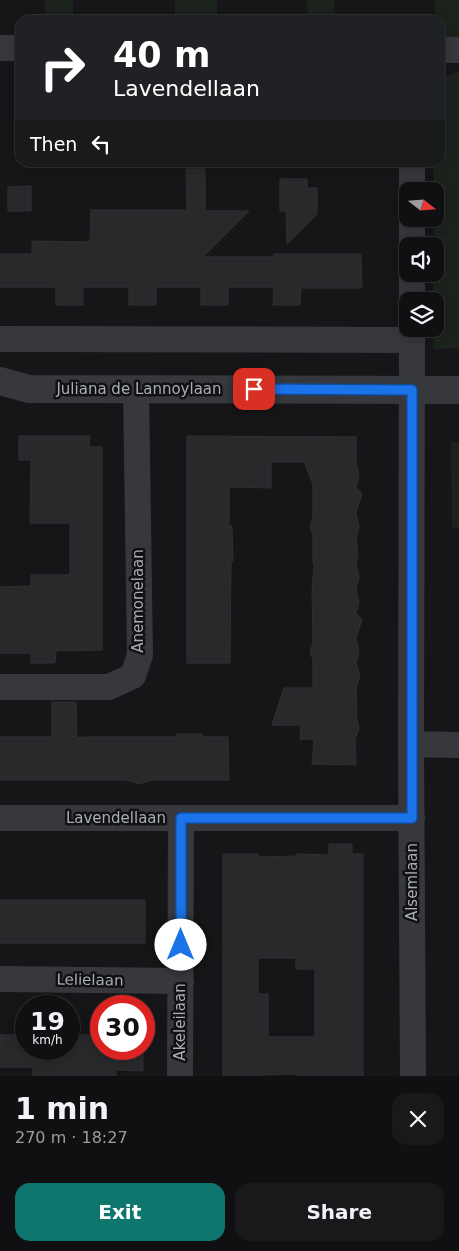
<!DOCTYPE html>
<html lang="en">
<head>
<meta charset="utf-8">
<style>
	body { margin:0; font-family:"DejaVu Sans",sans-serif; background:#19191b; color:#f1f3f6; height:100vh; display:flex; flex-direction:column; font-size:19px; white-space:nowrap }
	* { box-sizing:border-box; margin:0 }
	p { font-size:16px; color:#9c9d9f }
	.icon { flex:none; width:28px; height:28px; fill:none; stroke:currentColor; stroke-width:2; stroke-linecap:round; stroke-linejoin:round }
	.map { position:relative; height:1076px; overflow:hidden }
	.drawer { display:flex; flex-direction:column; background:#101012; flex:1 }
	.drawer>* { flex:none }
	.hud { position:absolute; left:15px; top:15px; width:430px; height:152px; border-radius:15px; box-shadow:0 2px 12px #0003,0 0 0 1px #303032; background:#202124; color:#fff; overflow:hidden }
	.needle { width:32px; rotate:107deg }
	.buttons { position:absolute; left:399px; top:182px; display:grid; gap:10px }
	.buttons a { display:grid; place-items:center; width:45px; height:45px; border-radius:10px; background:#101012; box-shadow:0 2px 12px #0003,0 0 0 1px #303032; font-size:25px }
	.speed { position:absolute; left:15px; top:995px; display:flex; gap:10px; font-size:25px; font-weight:700; text-align:center }
	.speed>* { display:grid; place-content:center; width:65px; height:65px; border-radius:50%; background:#101012; box-shadow:0 2px 12px #0003,0 0 0 1px #303032; line-height:1 }
	.speed small { font-size:12px; font-weight:400 }
	.speed .limit { border:8px solid #d22; background:#fff; color:#111 }
	.pin { position:absolute; display:grid; place-items:center; width:42px; height:42px; color:#fff; margin:-21px; border-radius:10px; box-shadow:0 2px 8px #0006 }
	.me { position:absolute; width:55px; margin:-28px; rotate:0deg; stroke-linejoin:round; filter:drop-shadow(0 0 4px #0008) }
	.turn { display:flex; align-items:center; gap:18px; height:105px; padding:0 15px; font-size:22px }
	.turn .icon { width:65px; height:65px; stroke-width:2.5 }
	.turn b { display:block; font-size:35px; line-height:42px }
	.then { display:flex; align-items:center; height:48px; padding:0 15px; background:#0003; gap:10px; font-size:19px }
	.round { display:grid; place-items:center; flex:none; width:52px; height:52px; border-radius:15px; background:#19191b }
	.head { display:flex; align-items:center; justify-content:space-between; height:85px; padding:0 15px }
	h1 { font-size:30px; font-weight:600; line-height:38px }
	.primary-button { display:flex; gap:10px; margin-top:auto; padding:10px 15px }
	.primary-button a { flex:1; height:58px; border-radius:15px; background:#0f766e; color:#fff; font-size:20px; font-weight:600; line-height:58px; text-align:center }
	.primary-button a+a { background:#19191b; color:#f1f3f6 }
	.map>svg:first-child { display:block }
	.green { fill:#1c231d }
	.building { fill:#29292c; stroke:#303034; fill-rule:evenodd }
	.lines { fill:none; stroke-linecap:round; stroke-linejoin:round }
	.minor { stroke:#37383d; stroke-width:26 }
	.tertiary { stroke:#37383d; stroke-width:28 }
	.route-casing { stroke:#114b97; stroke-width:12 }
	.route { stroke:#1a73e8; stroke-width:9 }
	.labels { text-anchor:middle; stroke-width:5; stroke-linejoin:round; paint-order:stroke }
	.street-label { font-size:15px; fill:#a8adb8; stroke:#111113 }
</style>
</head>
<body>
<div class="map">
<svg width="459" height="1076" viewBox="0 0 459 1076">
	<rect width="100%" height="100%" fill="#161618"/>
	<path class="green" d="M45,0H73V20H46Z
		M175,0H217V20H175Z
		M307,0H334L335,20H308Z
		M435,0H459V38H440V20H435Z
		M459,72V348L433,349V329H435V301H433V274H435V246H433V219H435L433,163L440,162V83C445,76 451,73 459,72Z
		M451,442H459V528H452Z"/>
	<path class="building" d="M186,169H205V211H249L203,257H274V254H361L362,288H301L300,305H273L274,287H228V305H201V287H156V305H129V287H83V305H56V287H0V254H32V241L90,242L91,210H187Z
		M280,179H307V188H317V214L287,244L286,211H280Z
		M31,186V211H8V187Z
		M19,436H90L89,447H102V650L56,651L55,663H31V653H0V587L31,586V575H70V523H30L31,460H19Z
		M187,436L356,437V462L359,477L356,487L362,494L356,512L359,528L356,538L358,557L356,563L359,578L356,588L359,603L356,613L362,620L356,638L359,653L356,663L360,675L356,689L357,709L356,714L359,729L355,739L356,765L312,764L314,739H300L301,725H272L284,688H313V660L310,651L313,643L312,592L314,563H313V534L310,528L313,517V484L304,462H271V488L229,487V526H232L233,561H231L230,663H187Z
		M52,702H76L77,738L82,737H177V734H202V737H228L229,780H152L139,784L127,780H0V737H52Z
		M329,844H352V854H363V1076H297V1074L223,1076V854H259L258,857L297,856V854L329,855ZM258,958H296V969H315V1037H268V994H258Z
		M0,900H145V943H0Z
		M0,1035H26V1049H69V1035H101V1049H143V1071L116,1070V1076H33V1067H0Z"/>
	<g class="lines">
		<path class="minor" d="M0,48H20
			M440,50H459
			M412,191V162
			M412,246V219
			M412,301V274
			M412,329L411,744L413,1076
			M0,339L412,340
			M0,687H109L133,676L140,655L136,389
			M411,744L459,745
			M0,818H412
			M0,979L181,981
			M180,1076L181,818"/>
		<path class="tertiary" d="M0,381L29,389L459,390"/>
	</g>
	<g class="lines">
		<g class="route-casing">
			<path id="route" d="M181,945V818H412V390L254,389"/>
		</g>
		<use href="#route" class="route"/>
	</g>
	<g class="labels">
		<g class="street-label">
			<text x="139" y="394">Juliana de Lannoylaan</text>
			<text transform="translate(138 601) rotate(-90)" y="5">Anemonelaan</text>
			<text x="116" y="823">Lavendellaan</text>
			<text transform="translate(412 882) rotate(-90)" y="5">Alsemlaan</text>
			<text transform="translate(90 980) rotate(1)" y="5">Lelielaan</text>
			<text transform="translate(180 1022) rotate(-90)" y="5">Akeleilaan</text>
		</g>
	</g>
</svg>
<div class="buttons">
<a><svg class="needle" viewBox="-14 -14 28 28"><path d="M0-13l5 13h-10z" fill="#e53935"/><path d="M0 13l5-13h-10z" fill="#9c9d9f"/></svg></a>
<a><svg class="icon" aria-label="sound" viewBox="0 0 24 24"><path d="M4 9h4l5-4v14l-5-4H4zM17 9q2 3 0 6"/></svg></a>
<a><svg class="icon" aria-label="layers" viewBox="0 0 24 24"><path d="M12 4l9 5-9 5-9-5zM3 14l9 5 9-5"/></svg></a>
</div>
<div class="speed"><div>19<small>km/h</small></div><div class="limit">30</div></div>
<div class="pin" style="left:254px;top:389px;background:#d93025"><svg class="icon" aria-label="arrive" viewBox="0 0 24 24"><path d="M6 21V4h12l-3 4 3 4H6"/></svg></div>
<svg class="me" style="left:181px;top:945px" viewBox="-20 -20 40 40"><circle r="19" fill="#fff"/><path d="M0-13L10 11 0 6-10 11z" fill="#1a73e8"/></svg>
<div class="hud">
<div class="turn"><svg class="icon" aria-label="right" viewBox="0 0 24 24"><path d="M7 20v-9h11M14 6l5 5-5 5"/></svg><div><b>40 m</b>Lavendellaan</div></div>
<div class="then">Then<svg class="icon" aria-label="left" viewBox="0 0 24 24"><path d="M17 20v-9H6M10 6l-5 5 5 5"/></svg></div>
</div>
</div>
<section class="drawer">
<div class="head"><div><h1>1 min</h1><p>270 m · 18:27</p></div><a class="round"><svg class="icon" aria-label="close" viewBox="0 0 24 24"><path d="M6 6l12 12M18 6L6 18"/></svg></a></div>
<div class="primary-button"><a>Exit</a><a>Share</a></div>
</section>
</body>
</html>
